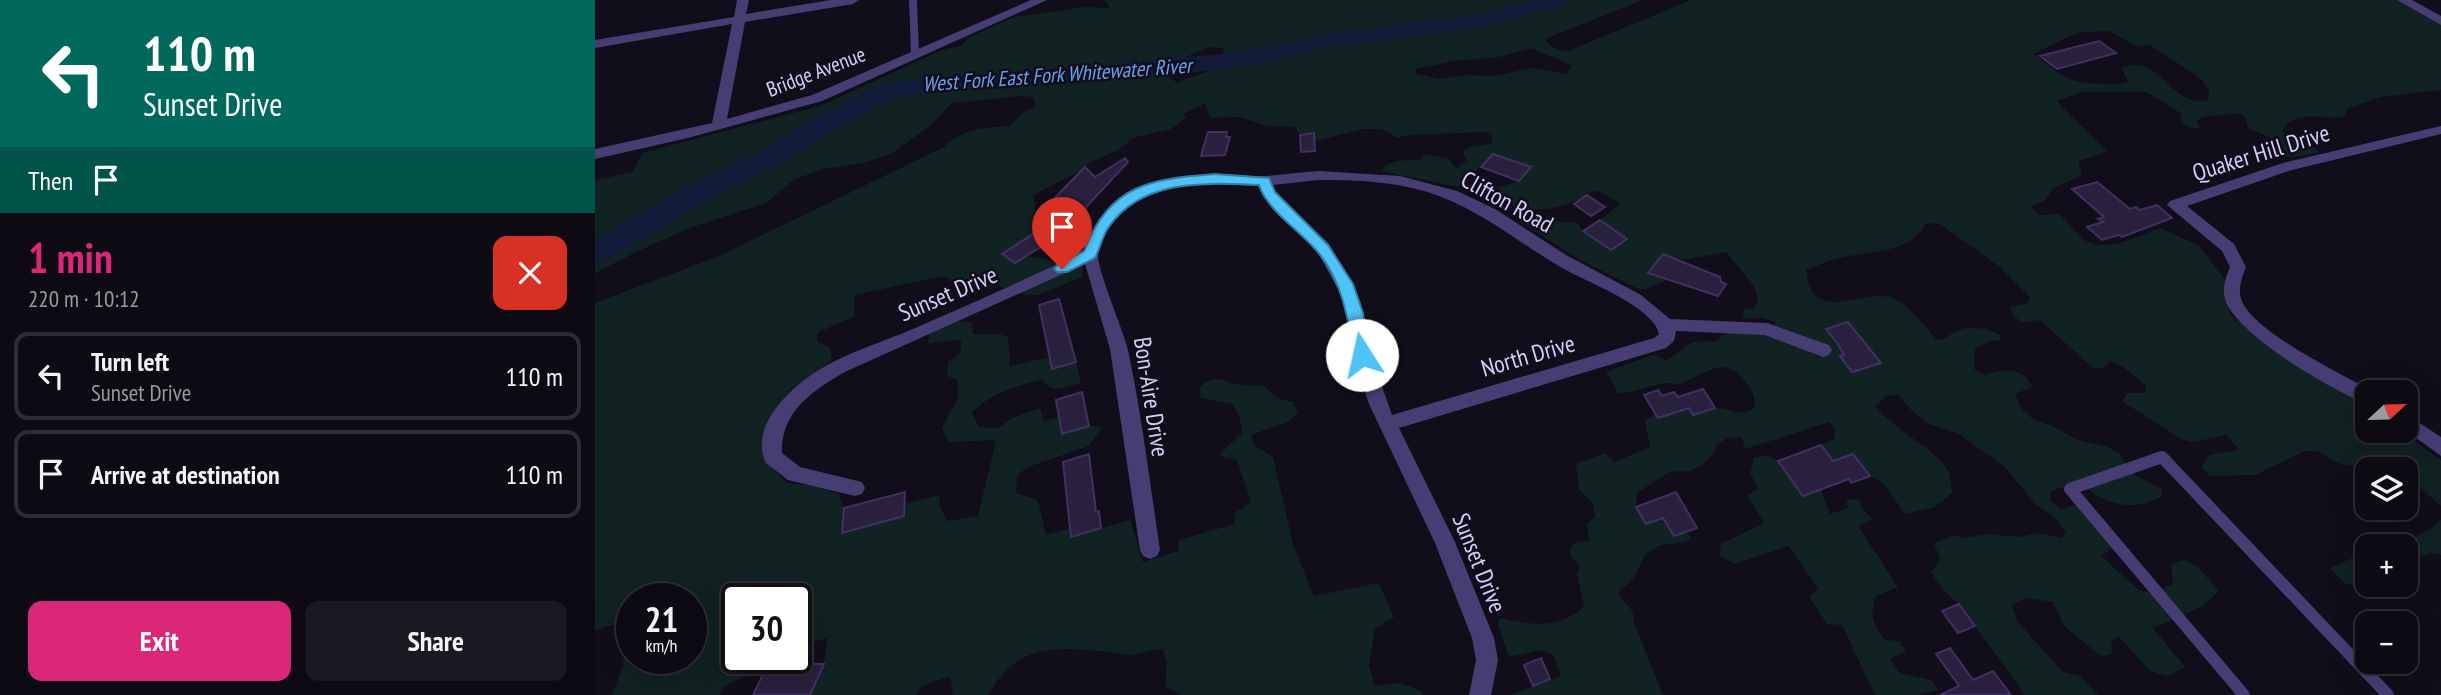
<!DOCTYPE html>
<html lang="en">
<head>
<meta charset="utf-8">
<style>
	body { margin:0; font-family:"PT Sans Narrow",sans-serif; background:#1b1822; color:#f1f3f6; height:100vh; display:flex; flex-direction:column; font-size:26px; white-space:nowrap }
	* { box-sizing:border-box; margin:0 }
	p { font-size:23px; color:#9a9aa0 }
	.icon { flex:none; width:38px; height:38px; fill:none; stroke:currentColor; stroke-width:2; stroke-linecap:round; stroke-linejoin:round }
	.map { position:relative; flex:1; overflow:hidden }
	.sheet { display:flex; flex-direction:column; background:#0d0a14; width:595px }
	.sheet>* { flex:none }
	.top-card { background:#00695c; color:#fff; overflow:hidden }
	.needle { width:46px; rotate:68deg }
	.controls { position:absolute; left:1760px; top:380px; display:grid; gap:14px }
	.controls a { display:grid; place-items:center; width:63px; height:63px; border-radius:14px; background:#0d0a14; box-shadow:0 7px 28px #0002,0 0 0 2px #2d2b34; font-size:35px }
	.speed { position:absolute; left:21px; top:583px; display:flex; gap:14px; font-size:35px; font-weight:700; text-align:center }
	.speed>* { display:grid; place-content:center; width:91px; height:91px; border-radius:50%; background:#0d0a14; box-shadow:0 7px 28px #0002,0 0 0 2px #2d2b34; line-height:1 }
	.speed small { font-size:18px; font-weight:400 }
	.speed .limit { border:4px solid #111; border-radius:10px; background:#fff; color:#111 }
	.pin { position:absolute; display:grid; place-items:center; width:60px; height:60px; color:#fff; margin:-72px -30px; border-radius:50% 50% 50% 0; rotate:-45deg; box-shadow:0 0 7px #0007 }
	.pin .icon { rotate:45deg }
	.me { position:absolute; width:77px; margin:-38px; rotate:350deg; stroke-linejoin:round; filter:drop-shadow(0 0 5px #0008) }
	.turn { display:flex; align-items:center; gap:24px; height:147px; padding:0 28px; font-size:32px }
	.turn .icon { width:91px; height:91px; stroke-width:2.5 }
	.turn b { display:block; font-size:49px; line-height:60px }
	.then { display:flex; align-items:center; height:66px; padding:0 28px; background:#0003; gap:14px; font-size:26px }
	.round { display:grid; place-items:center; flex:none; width:74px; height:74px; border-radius:14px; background:#1b1822 }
	.summary { display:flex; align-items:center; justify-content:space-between; height:119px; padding:0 28px }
	h1 { font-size:42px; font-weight:800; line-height:52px; color:#db2777 }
	.button { display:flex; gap:14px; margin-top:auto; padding:14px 28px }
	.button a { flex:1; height:80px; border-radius:14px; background:#db2777; color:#fff; font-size:28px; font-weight:800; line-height:80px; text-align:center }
	.button a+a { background:#1b1822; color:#f1f3f6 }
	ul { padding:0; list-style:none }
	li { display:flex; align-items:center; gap:21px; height:88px; margin:0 14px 10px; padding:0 14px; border:4px solid #2d2b34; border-radius:14px }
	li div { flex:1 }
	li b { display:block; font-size:26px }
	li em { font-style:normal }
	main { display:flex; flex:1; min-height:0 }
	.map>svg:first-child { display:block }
	.green { fill:#112223; fill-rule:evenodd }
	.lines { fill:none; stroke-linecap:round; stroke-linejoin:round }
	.river { fill:#121c39; fill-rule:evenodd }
	.building { fill:#29203d; stroke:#403162; stroke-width:2 }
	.service-far1 { stroke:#463e73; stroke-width:8 }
	.service { stroke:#463e73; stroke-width:12 }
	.minor { fill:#463e73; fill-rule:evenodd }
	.route { fill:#4fc3f7; stroke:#337fa1; stroke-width:2 }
	.labels { text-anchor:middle; stroke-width:5; stroke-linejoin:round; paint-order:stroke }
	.far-street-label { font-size:21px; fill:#d6cdf8; stroke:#110d1a }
	.far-water-label { font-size:21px; font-style:italic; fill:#68a0eb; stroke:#110d1a }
	.street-label { font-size:24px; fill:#d6cdf8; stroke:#110d1a }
</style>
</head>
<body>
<main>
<section class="sheet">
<div class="top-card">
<div class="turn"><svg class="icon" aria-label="left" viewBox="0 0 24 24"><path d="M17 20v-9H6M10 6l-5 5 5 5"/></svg><div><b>110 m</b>Sunset Drive</div></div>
<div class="then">Then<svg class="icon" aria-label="arrive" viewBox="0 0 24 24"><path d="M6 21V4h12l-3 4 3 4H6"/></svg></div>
</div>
<div class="summary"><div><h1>1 min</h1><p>220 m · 10:12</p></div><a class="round" style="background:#d93025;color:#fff"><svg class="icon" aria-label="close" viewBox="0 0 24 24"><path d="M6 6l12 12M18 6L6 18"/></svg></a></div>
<ul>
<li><svg class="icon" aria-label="left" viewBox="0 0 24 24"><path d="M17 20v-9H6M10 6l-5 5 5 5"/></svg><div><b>Turn left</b><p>Sunset Drive</p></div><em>110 m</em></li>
<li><svg class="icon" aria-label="arrive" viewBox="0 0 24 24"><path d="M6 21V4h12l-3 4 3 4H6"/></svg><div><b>Arrive at destination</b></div><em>110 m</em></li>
</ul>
<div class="button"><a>Exit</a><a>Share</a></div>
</section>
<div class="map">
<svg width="1846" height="695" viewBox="0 0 1846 695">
	<rect width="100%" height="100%" fill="#110d1a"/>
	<path class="green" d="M509,0H1048L950,39C956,48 963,50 973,51L1096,0H1801L1846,25V90L1785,97L1752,109L1750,117C1728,121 1701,107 1687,131C1697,142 1713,141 1724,152C1708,155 1688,164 1677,147L1683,141L1653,128L1650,117L1645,113L1608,117L1602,121L1605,128C1596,128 1589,128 1585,119L1587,114L1552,92H1486L1461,101L1513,152L1483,161L1487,175L1459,188L1450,200L1436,207L1445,215L1464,214C1472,221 1479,231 1487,238C1508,255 1544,236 1566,228L1604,246L1630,280L1635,314L1668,342L1731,376L1773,406V430L1806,431L1846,460V506L1811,476V469L1747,465L1722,451H1710L1660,475L1615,476L1606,467L1615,455L1644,450L1631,435L1598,442L1586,439L1527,401L1532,393H1550L1551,386L1527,366L1515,361L1509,367L1499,369L1445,320L1427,323L1418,315L1415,307L1433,303L1435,297L1405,267L1345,224L1331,223C1316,253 1277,251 1248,257C1235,260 1223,265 1211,270C1218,326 1262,290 1294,297C1313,302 1329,326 1342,340C1353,339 1355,333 1364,330C1375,325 1395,329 1405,335L1406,340L1392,342L1380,349L1379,369L1389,375C1408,369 1429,366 1437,387L1420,394L1426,408L1439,420L1457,426L1483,440L1513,447L1525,454L1536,473L1566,489L1567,496C1538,513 1508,505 1485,482L1456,491L1455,500L1466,509L1490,503C1506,513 1520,527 1518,548L1506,556L1545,591L1559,592L1578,584L1576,564L1589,560L1602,566L1624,591L1608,606L1558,628L1590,667L1573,676L1555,671L1524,637L1516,641L1518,653L1507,657L1470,627L1458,602L1432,598L1417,605L1422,621L1468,672L1485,676L1503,695H1430L1364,604L1351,593L1336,573L1345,559L1339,543L1360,535L1369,538L1392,534L1425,537L1443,533L1466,538L1471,533L1461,519L1439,503L1411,468L1364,434L1334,424L1318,412L1303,395L1292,396L1280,406C1299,430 1343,450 1354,472C1356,477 1356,487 1357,493L1340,507L1310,514L1288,483L1275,476L1259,454L1238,461L1226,445L1239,439L1240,430L1234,422L1150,449L1147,437L1133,438L1122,444C1116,464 1096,475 1076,471L1042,493L1041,507L1051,524L1068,518L1079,536L1092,531L1096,540C1083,545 1069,542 1058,549C1046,556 1046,567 1039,577C1035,583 1028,588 1023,593L1038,612V620L1068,695H915L966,676L958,655L945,650L914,657L902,621L907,618C936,626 965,628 989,607L982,574L985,565L976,558L974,549L981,542L994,541L992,524L1000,517L998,503L984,490L981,464L1010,453L1019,462L1055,447L1050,421L1060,414L1063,418L1094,408L1098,415C1105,413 1114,408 1121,408C1137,408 1146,419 1160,407C1160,393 1156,388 1147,378C1126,353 1106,379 1083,384C1079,384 1075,383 1072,383C1055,385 1041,393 1023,393L1011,372L1060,354L1071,361L1097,342L1123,341L1127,335L1138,331L1175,335L1180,322L1168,318L1148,319L1149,310L1159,308L1163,301L1159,286L1131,252L1088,260L1068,254L1054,273L1071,281L1051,289H1043L985,260L925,222H981L988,231L1016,250L1032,238L1005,220L1025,204L1006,192L998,191C971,209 951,211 920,209L915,202H896L885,198L884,193L924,181L935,167L898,154L863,187L786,171C794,159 811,160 825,160L830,154L855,159L857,165L863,168L872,160L868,153L871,148L897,143V137L891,132L815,135L802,138L786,129H768L720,141L719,133L705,135L700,127L672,126L644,117L615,118L610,103L588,114L591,118L576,129L538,138L522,151L493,163L491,168L438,195L442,217L483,235L488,241L481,245L459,238L445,229L407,254L420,263L432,256L487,266V277L443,295H433L401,285L359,286L354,278L343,277L259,295L260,316L222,333V341L234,347L237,356C227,377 207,377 192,394C178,412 177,441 173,462L192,483L223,486L244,494L249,508L247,533L309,516L310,504L344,495L345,507L352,521L383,516L401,440L353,442L347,428L363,398L362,379L352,376L353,362L366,353V340L333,343L334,334L363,321L377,323L378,334H404L413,337L415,366L455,357L457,369L481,362L486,383L464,389L455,388L447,380C420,386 397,393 377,412L384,427L404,428L417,418L445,408L449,421L464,417L467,434L494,426L507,427L494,446L433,467L422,475L421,493L443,500L451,535L475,528L477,537L535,520L548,562L583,551L584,540L639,524L640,513L656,502L642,460L630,458L625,454L647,433L645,418L638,404L606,398L604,388C621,373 623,380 642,384C649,386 659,385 667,385L682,398L698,402L703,413L693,422L656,435L659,445L678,457L698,544L719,596L784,583L799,617L780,629L774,665L780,686L803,683L826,690L828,695H585L570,686L572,663L568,650C556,649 548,653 537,655C527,656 514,651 504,651C454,646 420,647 393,695H358L355,676L327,686L321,695H215L229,664L232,638L201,648V598H142V658H184L127,688L124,695H17L28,666L32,631L21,624L0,630V303L124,256L349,147C368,128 389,128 415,126L424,116L440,106L438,97L426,96L357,103L337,124L296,154L268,163L229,169L200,179L171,203L97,227L43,251L0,273V180L38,172L47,153L225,106L347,50L367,45L374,37L419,17L490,7L515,8ZM1514,31L1542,46L1554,45L1587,66L1607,80L1614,90L1613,101C1575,108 1565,51 1527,68L1533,82C1523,85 1515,84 1505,84C1470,82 1465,75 1439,54L1473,37L1489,32ZM614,47L628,48L629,65C614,73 599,74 583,83L575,78L582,61ZM938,48C950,57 963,56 976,66L971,74L937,68L900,76L871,75L845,79L822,74L820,69L859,61L903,57ZM1254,322L1285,363L1257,372L1245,357L1249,355L1231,329ZM37,598H96V658H37Z
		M1171,455L1183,461L1208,496L1226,489L1235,514L1253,508L1251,499L1265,500L1266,508L1278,519L1263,526L1303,587L1281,596C1274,615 1278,624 1290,640L1305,641L1311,651L1295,659L1305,673L1336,680L1343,690L1323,695H1280L1247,625L1232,624L1214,597L1223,589L1194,546L1139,564L1124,555L1126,544L1169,523L1152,496L1163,488L1155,473L1159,458Z
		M1846,520V555L1836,553L1811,564V546H1802L1834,530Z
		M1773,551V580L1764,584H1751L1735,568Z"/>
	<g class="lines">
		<path class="river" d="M934,0H973L969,5L878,29L728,48L673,62L627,70L316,94L296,100L235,132L192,160L108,203L11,261L0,265V240L88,189L172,148L215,120L278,88L305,81L627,54L672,48L727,34L877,15Z"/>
	</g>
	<path class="building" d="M1504,41L1521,53L1462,69L1445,56Z
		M613,132H632L631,137H635L630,155L606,156Z
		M719,133L720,151L706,152L705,135Z
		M898,154L936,167L924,181L886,167Z
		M530,158L533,162L482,217L478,216L452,243L420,263L407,254L460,220L443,215L490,167L500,177Z
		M1502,182L1535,209L1541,207L1545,210L1562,205L1577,218L1527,237L1524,235L1507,240L1492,227L1508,222L1503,219L1509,217L1477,189Z
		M992,195L1010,207L996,216L979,204Z
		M1005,220L1032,239L1016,250L988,231Z
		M1068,254L1125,277L1126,282L1131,284L1123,296L1053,273Z
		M464,299L481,362L457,369L444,305Z
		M1253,322L1286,363L1257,372L1245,356L1249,355L1242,343L1231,329Z
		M1108,389L1120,408L1098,415L1094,408L1063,418L1049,395L1063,390L1067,396L1079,392L1083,397Z
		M487,392L494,426L467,434L461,400Z
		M1226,445L1238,461L1258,454L1275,476L1256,483L1254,479L1208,496L1183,461Z
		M494,454L501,512L504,511L506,528L476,537L468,462Z
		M310,492L309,516L247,533L249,508Z
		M1081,492L1102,528L1079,536L1068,518L1051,524L1041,507Z
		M1364,604L1380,626L1363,633L1347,611Z
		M1355,648L1378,680L1398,671L1416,695H1345L1364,686L1341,654Z
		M946,658L955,679L938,686L929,665Z
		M173,664H229L215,695H158Z"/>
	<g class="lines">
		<path class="service-far1" d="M318,0L320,54"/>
		<path class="service" d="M1649,695L1475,489L1567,457L1793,695"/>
		<path class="minor" d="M142,0H154L151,14L236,0H264L258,4L150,22L132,119L217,95L436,0H452L227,101L93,138L0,159V149L117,123L137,24L0,48V40L139,17Z
			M1802,0H1817L1846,16V25Z
			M1846,126V134L1697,170L1592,206L1639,244L1651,267C1647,277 1643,288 1646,299C1657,332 1749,375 1779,392H1773V404C1740,393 1639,333 1630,299C1627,288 1631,277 1635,267L1627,251L1572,205L1575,201L1688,163Z
			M723,171L805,176L862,191L900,209L971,255L1046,295L1075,319L1172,323L1234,345L1237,350L1234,355L1228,357L1170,335L1081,331L1079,341L1071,348L804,428L860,542L899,638L903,660L896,695H874L881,660L877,638L840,543L774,404L758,355L749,300L722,251L669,198L663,186C612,183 550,178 516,225C511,233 504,244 503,254C502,270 528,329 533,350C547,416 555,484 565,550L562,556L555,559L548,556L545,550L515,349L490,264L252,371C219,389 185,412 187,453L205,467L267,482L270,488L267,494L260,496L193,480L171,463C155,431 188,395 212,378C243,355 283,344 318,329C375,304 432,279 488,252C507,191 563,175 621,174C637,174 654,177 670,176C687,175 705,172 723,171ZM723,180C759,180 795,181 829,191C883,207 922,242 969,269C992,282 1059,307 1064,334L1059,338L797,415L776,355L765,300L734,244L681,192L678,185Z
			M1811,414L1846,437V456L1810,430Z"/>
	</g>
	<path class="route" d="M620,174L674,178L680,192L733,245L758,284L768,313L775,355L773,360H762L759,355C753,318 747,279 721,250C703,229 673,211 664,185C610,183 547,178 513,228C507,237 505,249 500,258L472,272H462L459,269L462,265L489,251C515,184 555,179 620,174Z"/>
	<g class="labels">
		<g class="far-street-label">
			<text transform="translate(221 72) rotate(-21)" y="7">Bridge Avenue</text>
		</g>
		<g class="far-water-label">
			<text transform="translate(462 75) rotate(-4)" y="7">West Fork East Fork Whitewater River</text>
		</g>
		<g class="street-label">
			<text transform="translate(1666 153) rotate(-17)" y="8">Quaker Hill Drive</text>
			<text transform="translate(912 202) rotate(29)" y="8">Clifton Road</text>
			<text transform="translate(353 294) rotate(-23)" y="8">Sunset Drive</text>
			<text transform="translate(933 356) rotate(-16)" y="8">North Drive</text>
			<text transform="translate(556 397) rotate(81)" y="8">Bon-Aire Drive</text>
			<text transform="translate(884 563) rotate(68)" y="8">Sunset Drive</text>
		</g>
	</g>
</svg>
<div class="controls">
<a><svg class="needle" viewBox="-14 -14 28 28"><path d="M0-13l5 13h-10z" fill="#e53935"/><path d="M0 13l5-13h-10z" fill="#9a9aa0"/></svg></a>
<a><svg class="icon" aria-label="layers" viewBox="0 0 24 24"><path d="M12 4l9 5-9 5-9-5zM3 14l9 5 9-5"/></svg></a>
<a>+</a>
<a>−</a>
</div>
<div class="speed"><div>21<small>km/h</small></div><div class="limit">30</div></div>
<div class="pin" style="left:467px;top:269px;background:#d93025"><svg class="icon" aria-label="arrive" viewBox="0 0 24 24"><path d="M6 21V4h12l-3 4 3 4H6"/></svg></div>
<svg class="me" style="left:767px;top:355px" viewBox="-20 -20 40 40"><circle r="19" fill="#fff"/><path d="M0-13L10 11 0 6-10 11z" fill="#4fc3f7"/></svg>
</div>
</main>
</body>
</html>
